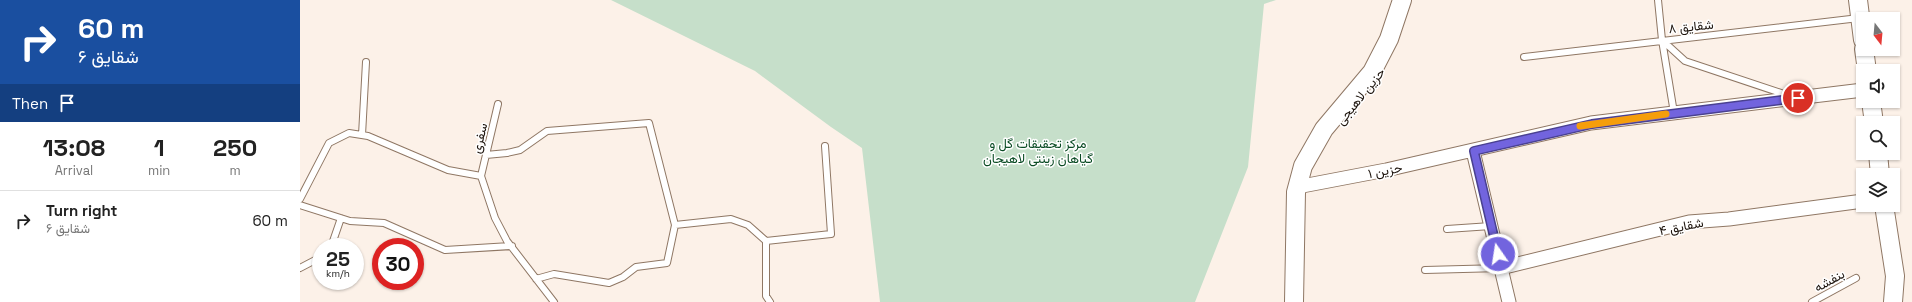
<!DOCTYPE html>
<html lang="en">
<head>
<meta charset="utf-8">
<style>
	body { margin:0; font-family:"Space Grotesk",Vazirmatn,sans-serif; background:#f6f6f6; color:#222; height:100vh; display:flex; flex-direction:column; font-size:15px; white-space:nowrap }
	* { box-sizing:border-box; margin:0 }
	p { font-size:13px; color:#767676 }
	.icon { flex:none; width:22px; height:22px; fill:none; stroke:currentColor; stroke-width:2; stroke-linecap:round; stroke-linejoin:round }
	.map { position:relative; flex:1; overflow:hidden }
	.details { display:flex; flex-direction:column; background:#fff; width:300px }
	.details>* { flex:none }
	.banner { background:#1a4fa0; color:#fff; overflow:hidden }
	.needle { width:26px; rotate:164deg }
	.tools { position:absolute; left:1556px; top:12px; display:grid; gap:8px }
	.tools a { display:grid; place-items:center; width:44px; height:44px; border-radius:0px; background:#fff; box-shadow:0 1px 3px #0004; font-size:20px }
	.speed { position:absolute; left:12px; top:238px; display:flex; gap:8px; font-size:20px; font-weight:700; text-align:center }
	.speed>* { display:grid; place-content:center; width:52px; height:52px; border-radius:50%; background:#fff; box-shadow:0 1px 3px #0004; line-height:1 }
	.speed small { font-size:10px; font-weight:400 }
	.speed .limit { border:6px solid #d22; background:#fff; color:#111 }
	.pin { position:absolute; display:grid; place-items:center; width:34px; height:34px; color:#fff; margin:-17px; border:2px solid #fff; border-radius:50%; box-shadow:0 1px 4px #0007 }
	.me { position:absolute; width:44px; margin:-22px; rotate:347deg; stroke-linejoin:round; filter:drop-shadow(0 0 3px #0008) }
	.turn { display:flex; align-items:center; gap:14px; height:84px; padding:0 12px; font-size:18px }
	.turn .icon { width:52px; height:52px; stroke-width:2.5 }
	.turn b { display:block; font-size:28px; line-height:34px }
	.then { display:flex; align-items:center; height:38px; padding:0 12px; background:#0003; gap:8px; font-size:15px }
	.eta { display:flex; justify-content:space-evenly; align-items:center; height:68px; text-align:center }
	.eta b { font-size:24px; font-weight:800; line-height:28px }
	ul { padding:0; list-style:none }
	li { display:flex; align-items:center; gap:12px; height:60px; padding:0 12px; border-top:1px solid #e0e0e0 }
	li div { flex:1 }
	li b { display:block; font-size:15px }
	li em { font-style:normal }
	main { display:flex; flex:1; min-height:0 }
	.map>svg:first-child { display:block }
	.green { fill:#c6dfca }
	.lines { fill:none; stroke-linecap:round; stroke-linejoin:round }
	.lane-casing { stroke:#8f7764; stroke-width:8 }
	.street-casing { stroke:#8f7764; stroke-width:15 }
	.secondary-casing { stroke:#8f7764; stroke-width:20 }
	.lane { stroke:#fff; stroke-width:6 }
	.street { stroke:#fff; stroke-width:13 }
	.secondary { stroke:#fff; stroke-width:18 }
	.route-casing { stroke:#4a4190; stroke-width:10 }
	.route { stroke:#7264de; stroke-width:7 }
	.slow { stroke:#f59e0b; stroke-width:7 }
	.labels { text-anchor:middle; stroke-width:3; stroke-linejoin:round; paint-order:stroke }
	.street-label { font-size:13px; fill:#1d140d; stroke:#fff }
	.park-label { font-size:13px; fill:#084a22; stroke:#fff }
</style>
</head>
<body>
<main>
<section class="details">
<div class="banner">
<div class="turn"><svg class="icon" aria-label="right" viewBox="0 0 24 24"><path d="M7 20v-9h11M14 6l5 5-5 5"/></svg><div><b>60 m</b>شقایق ۶</div></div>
<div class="then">Then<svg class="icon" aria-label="arrive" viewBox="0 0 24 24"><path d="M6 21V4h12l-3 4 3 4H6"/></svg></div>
</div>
<div class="eta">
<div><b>13:08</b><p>Arrival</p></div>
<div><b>1</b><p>min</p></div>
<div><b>250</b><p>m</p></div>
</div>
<ul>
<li><svg class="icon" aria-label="right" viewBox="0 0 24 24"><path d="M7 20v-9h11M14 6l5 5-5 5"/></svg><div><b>Turn right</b><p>شقایق ۶</p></div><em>60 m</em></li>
</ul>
</section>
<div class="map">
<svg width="1612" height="302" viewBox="0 0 1612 302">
	<rect width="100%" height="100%" fill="#fcf1e8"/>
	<path class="green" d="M311,0H976L964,4L948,167L895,302H580L562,148L531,127L455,71Z"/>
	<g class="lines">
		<g class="lane-casing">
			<path id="lane" d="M1358,0L1362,40L1374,113
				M1362,40L1385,61L1490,96
				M1224,57L1559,18
				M62,135L66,62
				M186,155L207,153L220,150L247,131L349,123L375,225L367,263L336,267L323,277L309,283L254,274L236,279
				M181,176L195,218L207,241L254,302
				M181,176L198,104
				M0,199L29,143L49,133L68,136L148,170L181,176
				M0,205L50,221L84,223L145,250L212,246
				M375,225L431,219L448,225L466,241L531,234L525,146
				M1147,229L1191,226
				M466,241V296L470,302
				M31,247L41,218
				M0,268L21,257
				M1125,270L1201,268
				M1512,302L1556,278"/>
		</g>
		<g class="street-casing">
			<path id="street" d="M1173,151L1209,302
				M997,187L1086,170L1291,123L1563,90
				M1201,268L1389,222L1429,219L1563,201"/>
		</g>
		<g class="secondary-casing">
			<path id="secondary" d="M1558,0L1563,40
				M1564,49L1567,71
				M1571,101L1574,123
				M1578,153L1580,175
				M1584,205L1595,276L1593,302
				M994,302L996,192L1003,166L1024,129L1072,72L1089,39L1102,0"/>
		</g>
		<use href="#lane" class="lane"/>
		<use href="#street" class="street"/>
		<use href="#secondary" class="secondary"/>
	</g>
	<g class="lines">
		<g class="route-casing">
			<path id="route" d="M1198,254L1174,151L1292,124L1498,98"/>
		</g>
		<use href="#route" class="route"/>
		<path class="slow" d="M1280,126L1366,114"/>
	</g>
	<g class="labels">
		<g class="street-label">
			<text transform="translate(1391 26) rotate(-6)" y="5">شقایق ۸</text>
			<text transform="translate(1060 96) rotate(-51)" y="5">حزین لاهیجی</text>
			<text transform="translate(179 138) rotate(-76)" y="5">سفری</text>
			<text transform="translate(1085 170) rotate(-11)" y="5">حزین ۱</text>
			<text transform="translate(1381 226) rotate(-11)" y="5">شقایق ۴</text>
			<text transform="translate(1529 280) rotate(-29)" y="5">بنفشه</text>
		</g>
		<g class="park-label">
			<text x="738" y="148">مرکز تحقیقات گل و<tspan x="738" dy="15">گیاهان زینتی لاهیجان</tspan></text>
		</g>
	</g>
</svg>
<div class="tools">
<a><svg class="needle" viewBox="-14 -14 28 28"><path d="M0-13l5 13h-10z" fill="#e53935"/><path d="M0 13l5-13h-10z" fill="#767676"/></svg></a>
<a><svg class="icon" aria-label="sound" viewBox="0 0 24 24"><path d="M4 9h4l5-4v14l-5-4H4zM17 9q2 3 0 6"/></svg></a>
<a><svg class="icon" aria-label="search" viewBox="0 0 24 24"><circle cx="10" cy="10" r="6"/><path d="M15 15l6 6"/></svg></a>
<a><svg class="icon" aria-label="layers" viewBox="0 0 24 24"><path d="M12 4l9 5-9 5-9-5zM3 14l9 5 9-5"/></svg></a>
</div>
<div class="speed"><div>25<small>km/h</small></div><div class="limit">30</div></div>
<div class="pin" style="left:1498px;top:98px;background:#d93025"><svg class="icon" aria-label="arrive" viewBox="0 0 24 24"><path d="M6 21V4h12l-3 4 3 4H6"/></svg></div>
<svg class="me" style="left:1198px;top:254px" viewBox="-20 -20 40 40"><circle r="17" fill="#7264de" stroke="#fff" stroke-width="3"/><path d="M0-11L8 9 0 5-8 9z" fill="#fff"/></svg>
</div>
</main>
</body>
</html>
